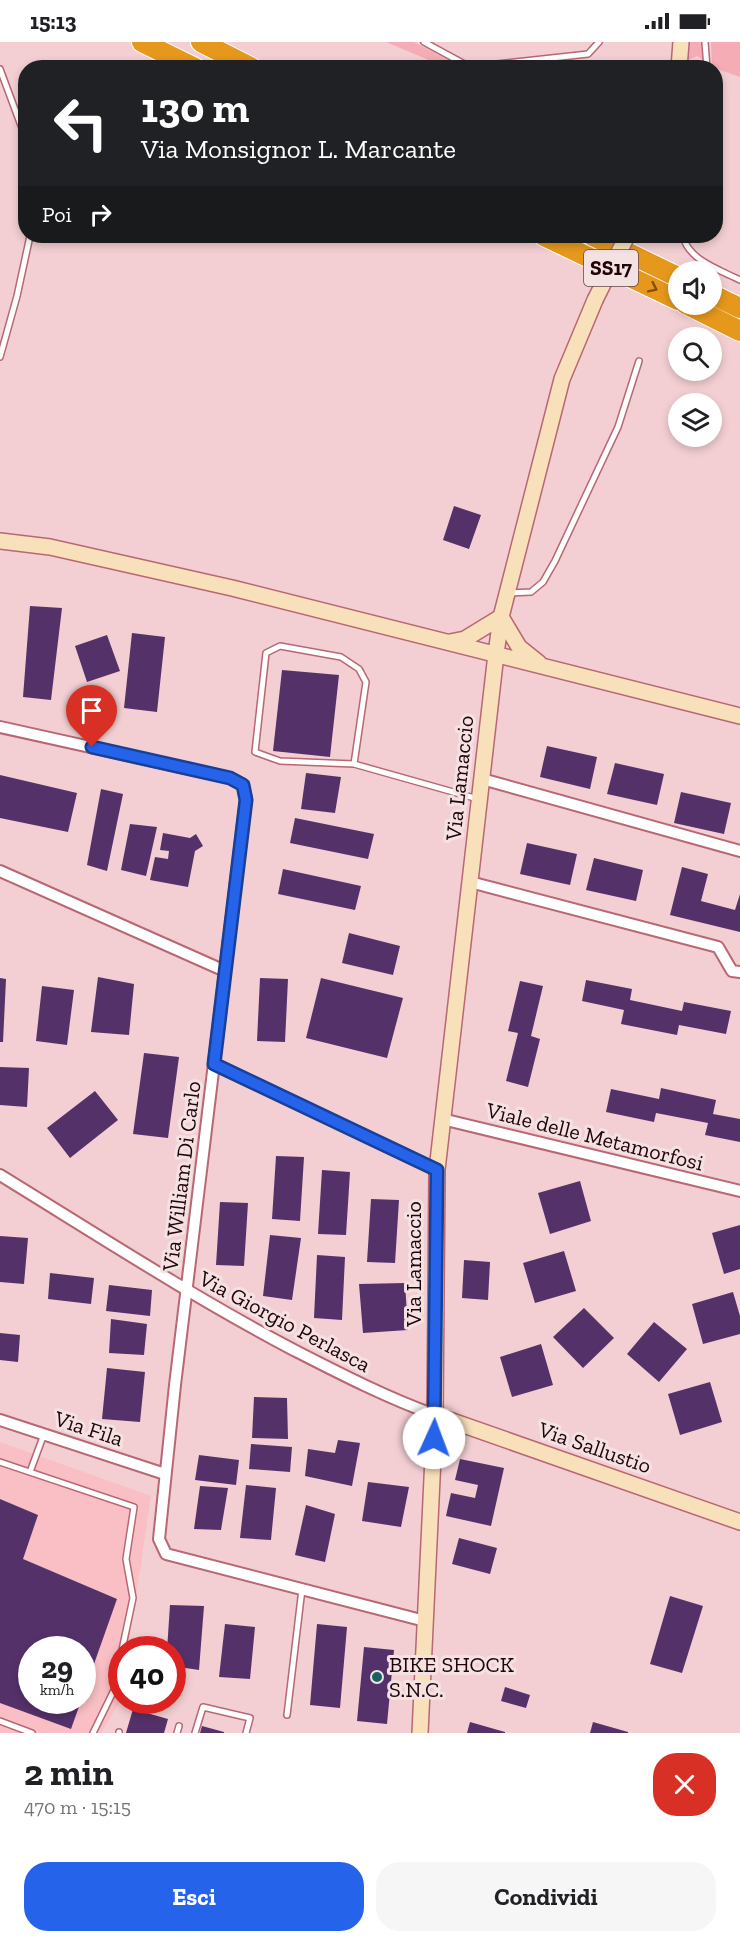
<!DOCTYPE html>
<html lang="it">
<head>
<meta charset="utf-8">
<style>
	body { margin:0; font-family:"Zilla Slab",serif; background:#f6f6f6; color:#202124; height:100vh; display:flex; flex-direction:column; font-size:22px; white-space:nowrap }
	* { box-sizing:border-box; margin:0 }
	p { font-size:20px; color:#757577 }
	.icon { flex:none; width:33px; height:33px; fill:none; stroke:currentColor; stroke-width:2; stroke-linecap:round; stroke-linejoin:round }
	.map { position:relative; height:1691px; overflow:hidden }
	.drawer { display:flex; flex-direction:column; background:#fff; flex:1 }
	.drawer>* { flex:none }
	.banner { position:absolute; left:18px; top:18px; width:705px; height:183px; border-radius:24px; box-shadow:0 3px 9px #0003; background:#202124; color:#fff; overflow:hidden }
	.controls { position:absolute; left:668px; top:219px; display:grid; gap:12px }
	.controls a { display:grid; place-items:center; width:54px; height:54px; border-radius:50%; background:#fff; box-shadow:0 3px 9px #0003; font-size:30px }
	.speed { position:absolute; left:18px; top:1594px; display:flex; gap:12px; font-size:30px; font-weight:700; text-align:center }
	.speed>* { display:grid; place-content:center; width:78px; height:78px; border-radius:50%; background:#fff; box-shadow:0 3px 9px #0003; line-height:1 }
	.speed small { font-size:15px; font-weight:400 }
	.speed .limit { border:9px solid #d22; background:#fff; color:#111 }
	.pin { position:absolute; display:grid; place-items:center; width:51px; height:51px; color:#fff; margin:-62px -26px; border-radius:50% 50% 50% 0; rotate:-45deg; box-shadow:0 0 6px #0007 }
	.pin .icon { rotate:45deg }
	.me { position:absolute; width:66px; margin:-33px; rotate:2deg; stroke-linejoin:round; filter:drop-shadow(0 0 4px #0008) }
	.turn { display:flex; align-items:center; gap:21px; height:126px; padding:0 24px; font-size:27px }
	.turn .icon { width:78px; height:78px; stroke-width:2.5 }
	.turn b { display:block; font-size:42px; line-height:51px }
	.then { display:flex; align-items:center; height:57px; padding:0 24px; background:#0003; gap:12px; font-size:22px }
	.round { display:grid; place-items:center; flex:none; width:63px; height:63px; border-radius:24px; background:#f6f6f6 }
	.headline { display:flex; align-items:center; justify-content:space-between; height:102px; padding:0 24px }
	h1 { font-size:36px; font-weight:800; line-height:45px }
	.button { display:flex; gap:12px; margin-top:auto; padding:12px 24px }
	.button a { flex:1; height:69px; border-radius:24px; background:#2563eb; color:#fff; font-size:24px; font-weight:800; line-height:69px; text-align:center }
	.button a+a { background:#f6f6f6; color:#202124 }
	.status { display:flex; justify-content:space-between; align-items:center; height:42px; padding:0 30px; background:#fff; direction:ltr }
	.status svg { height:16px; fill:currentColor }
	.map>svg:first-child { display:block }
	.built { fill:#f9bfc5; fill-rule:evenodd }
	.green { fill:#f6acb4 }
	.building { fill:#55316a }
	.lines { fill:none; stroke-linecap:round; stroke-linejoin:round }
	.lane-casing { stroke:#b76873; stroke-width:8 }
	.street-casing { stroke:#b76873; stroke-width:14 }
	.secondary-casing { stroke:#b76873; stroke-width:18 }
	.highway-casing { stroke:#fff; stroke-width:22 }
	.lane { stroke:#fff; stroke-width:5 }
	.street { stroke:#fff; stroke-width:10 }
	.secondary { stroke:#f8e0bb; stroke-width:15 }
	.highway { stroke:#e6981c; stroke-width:20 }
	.secondary-bridge-casing { stroke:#b76873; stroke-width:18; stroke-linecap:butt }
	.secondary-bridge { stroke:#f8e0bb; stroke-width:15 }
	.oneway { stroke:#844e13 }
	.route-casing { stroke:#184099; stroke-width:15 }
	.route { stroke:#2563eb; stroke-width:10 }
	.poi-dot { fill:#146361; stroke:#f4e2e3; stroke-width:2 }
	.labels { text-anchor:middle; stroke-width:6; stroke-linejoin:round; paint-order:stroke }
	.shield { fill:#f4e2e3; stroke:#60474b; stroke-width:1.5 }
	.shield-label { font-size:21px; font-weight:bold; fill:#21040a }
	.street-label { font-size:22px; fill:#21040a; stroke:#f4e2e3 }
	.poi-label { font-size:22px; fill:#21040a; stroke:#f4e2e3; text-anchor:start }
</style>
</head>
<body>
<div class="status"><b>15:13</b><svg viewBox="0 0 49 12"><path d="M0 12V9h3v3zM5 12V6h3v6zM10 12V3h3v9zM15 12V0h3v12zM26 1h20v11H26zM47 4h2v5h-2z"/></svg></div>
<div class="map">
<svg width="740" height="1691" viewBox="0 0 740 1691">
	<rect width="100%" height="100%" fill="#f3cfd3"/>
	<path class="built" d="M0,1400L151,1454L128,1608H122L120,1659L101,1691H0ZM32,1608H82V1659H32Z"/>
	<path class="green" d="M386,0H414L462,25H445Z
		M689,0H702L704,18L697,14L688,18Z
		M711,0H740V35L712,25Z"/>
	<path class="building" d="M454,464L481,473L469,507L443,498Z
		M30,564L62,566L51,658L23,655Z
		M132,591L165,595L157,670L124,666Z
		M107,593L120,629L87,640L75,604Z
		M282,628L339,633L330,715L273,709Z
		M547,704L597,715L590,747L540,735Z
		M615,721L664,732L657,763L607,752Z
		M306,731L341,735L335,771L301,767Z
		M0,733L77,751L68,790L0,776Z
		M101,747L123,752L107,829L87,823Z
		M681,750L731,761L724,792L674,781Z
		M295,776L374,792L368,817L290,801Z
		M130,782L157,785L146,834L121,828Z
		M163,791L190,796L196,792L203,804L195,809L188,845L150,838L155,815L168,817L169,809L160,808Z
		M527,801L577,812L570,843L520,832Z
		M594,816L643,828L636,859L586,848Z
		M682,825L708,832L701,859L735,868L740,852V890L670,873Z
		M283,827L361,844L355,868L278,852Z
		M349,891L400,904L393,933L342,921Z
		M98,935L134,942L129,993L91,990Z
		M0,936L6,937L3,1000H0Z
		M260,936L288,937L285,1000L257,999Z
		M321,936L403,956L387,1016L306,996Z
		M586,938L632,947L630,958L682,969L684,960L731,969L726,992L679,983L677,993L621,982L624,968L582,959Z
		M520,939L543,944L531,994L540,997L528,1045L506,1039L518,991L508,989Z
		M42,944L74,948L67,1003L36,999Z
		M144,1011L179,1015L168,1096L133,1092Z
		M0,1025L29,1026L27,1065L0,1063Z
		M661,1046L716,1058L713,1072L740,1077V1100L705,1093L708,1081L656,1071L654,1080L606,1070L611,1047L659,1057Z
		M95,1049L118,1078L70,1116L47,1086Z
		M276,1114L304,1115L300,1179L272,1177Z
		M322,1128L350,1130L346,1193L318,1192Z
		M580,1139L591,1179L550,1192L538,1151Z
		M371,1157L399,1158L395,1221L367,1220Z
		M220,1160L248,1161L244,1224L216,1223Z
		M740,1183V1227L724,1232L712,1191Z
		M270,1193L301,1196L292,1258L263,1254Z
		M0,1194L28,1196L24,1242L0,1240Z
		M564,1209L576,1249L535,1261L523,1221Z
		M317,1213L345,1215L342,1278L314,1276Z
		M464,1218L490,1220L488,1258L462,1256Z
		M50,1231L94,1236L91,1262L48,1257Z
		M405,1241L408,1288L363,1291L359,1242Z
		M109,1243L152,1248L150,1274L106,1269Z
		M733,1250L740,1274V1292L703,1302L692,1262Z
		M584,1266L614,1296L583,1326L553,1295Z
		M111,1277L147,1282L144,1313L109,1311Z
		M654,1280L687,1307L659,1340L627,1312Z
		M0,1291L20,1293L18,1320L0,1318Z
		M541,1302L553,1343L512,1355L500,1315Z
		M107,1326L145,1330L140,1380L102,1377Z
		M710,1340L722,1380L680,1393L668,1352Z
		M254,1355L287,1356L288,1397L252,1396Z
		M338,1398L360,1401L352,1444L305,1434L308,1407L335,1411Z
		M251,1402L292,1405L290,1430L249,1427Z
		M199,1413L239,1418L236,1443L195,1438Z
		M460,1417L504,1426L491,1484L446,1474L451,1451L475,1456L478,1443L455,1438Z
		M368,1440L409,1445L401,1485L362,1479Z
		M246,1443L276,1446L271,1498L240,1496Z
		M200,1444L228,1446L221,1488L194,1487Z
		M0,1457L38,1473L23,1517L117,1557L83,1653L82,1608H32V1659H81L71,1687L0,1661Z
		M306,1463L335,1472L325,1520L295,1513Z
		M459,1496L497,1506L490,1532L452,1522Z
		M670,1554L703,1564L682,1631L650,1622Z
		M170,1563L204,1564L199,1628L172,1624V1608H167Z
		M225,1582L255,1585L250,1637L219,1635Z
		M317,1582L347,1585L340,1666L310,1663Z
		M364,1605L394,1608L387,1682L357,1679Z
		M505,1645L530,1653L526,1666L501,1659Z
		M133,1667L168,1677L164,1691H126Z
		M470,1680L505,1690V1691H467Z
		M593,1680L628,1690V1691H590Z
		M202,1684L224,1690V1691H200Z"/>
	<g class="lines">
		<g class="lane-casing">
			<path id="lane" d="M424,0L470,25L588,12L599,0
				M705,0L707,26
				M0,27L26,97
				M683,194C688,218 720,228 740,238
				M0,315L17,254L30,194
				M508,551L531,550L543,540L555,519L618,385L639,319
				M354,722L280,719L255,710L266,611L280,604L341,615L359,627L366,640L354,722L478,757
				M0,1420L134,1465L126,1517L133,1556L122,1608
				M30,1430L44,1392
				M287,1673L302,1547
				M0,1679L32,1691
				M93,1691L115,1646L122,1613
				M119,1691V1690
				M177,1691L179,1684
				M195,1691L203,1665L250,1676L246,1691"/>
		</g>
		<g class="street-casing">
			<path id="street" d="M0,685L230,736L243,743L246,757L175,1343L159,1497L166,1512L425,1579
				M482,737L740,809
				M0,829L225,929
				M470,840L718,905L732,929L740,930
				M214,1022L437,1128
				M442,1077L740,1149
				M0,1133C96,1192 190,1253 290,1306C337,1330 385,1355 435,1373
				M0,1378L165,1432"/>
		</g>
		<g class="secondary-casing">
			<path id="secondary" d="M679,26L681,0
				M0,499L50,505L232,546L740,674
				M501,575L519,605L539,621
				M450,600L465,597L501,575
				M435,1373L740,1480
				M420,1691L435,1373L437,1128L496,612L501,575L562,337L595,258"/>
		</g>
		<g class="highway-casing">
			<path id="highway" d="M142,0L195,26
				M201,0L252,26
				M544,194L678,258
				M593,194L678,235
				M711,252L740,266
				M686,262L740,289"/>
		</g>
		<use href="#lane" class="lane"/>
		<use href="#street" class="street"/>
		<use href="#secondary" class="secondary"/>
		<use href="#highway" class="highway"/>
		<g class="secondary-bridge-casing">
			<path id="secondary-bridge" d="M595,258L627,194"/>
		</g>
		<use href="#secondary-bridge" class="secondary-bridge"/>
	</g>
	<defs><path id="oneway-chevron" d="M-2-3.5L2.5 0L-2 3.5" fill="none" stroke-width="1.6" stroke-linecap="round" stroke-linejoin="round" transform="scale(1.5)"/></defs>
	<use class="oneway" href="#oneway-chevron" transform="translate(653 246) rotate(26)"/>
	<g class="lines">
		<g class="route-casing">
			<path id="route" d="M92,705L230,736L243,743L246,758L214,1022L437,1128L434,1396"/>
		</g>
		<use href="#route" class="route"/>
	</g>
	<circle class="poi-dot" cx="377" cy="1635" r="6"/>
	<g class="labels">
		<rect class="shield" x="584" y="208" width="54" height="36" rx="4.5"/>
		<g class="shield-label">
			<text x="611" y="233">SS17</text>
		</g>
		<g class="street-label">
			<text transform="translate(459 736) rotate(-84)" y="8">Via Lamaccio</text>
			<text transform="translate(595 1094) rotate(14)" y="8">Viale delle Metamorfosi</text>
			<text transform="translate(181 1134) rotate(-83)" y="8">Via William Di Carlo</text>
			<text transform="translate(413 1222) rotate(-90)" y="8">Via Lamaccio</text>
			<text transform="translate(285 1279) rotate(28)" y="8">Via Giorgio Perlasca</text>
			<text transform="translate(89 1386) rotate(18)" y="8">Via Fila</text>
			<text transform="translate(595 1405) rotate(19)" y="8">Via Sallustio</text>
		</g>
		<g class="poi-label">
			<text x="389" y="1630">BIKE SHOCK<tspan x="389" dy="25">S.N.C.</tspan></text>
		</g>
	</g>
</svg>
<div class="controls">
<a><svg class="icon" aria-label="sound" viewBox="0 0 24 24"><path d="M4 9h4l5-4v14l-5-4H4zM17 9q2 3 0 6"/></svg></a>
<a><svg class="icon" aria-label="search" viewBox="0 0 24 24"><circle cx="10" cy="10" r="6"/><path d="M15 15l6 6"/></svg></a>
<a><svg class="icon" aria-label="layers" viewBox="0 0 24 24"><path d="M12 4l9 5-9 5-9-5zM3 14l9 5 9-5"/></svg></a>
</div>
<div class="speed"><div>29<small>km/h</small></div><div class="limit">40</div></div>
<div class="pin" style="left:92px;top:705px;background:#d93025"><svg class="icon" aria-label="arrive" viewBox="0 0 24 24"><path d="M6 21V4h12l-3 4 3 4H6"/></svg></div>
<svg class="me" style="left:434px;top:1396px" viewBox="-20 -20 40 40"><circle r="19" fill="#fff"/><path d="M0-13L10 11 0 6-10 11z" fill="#2563eb"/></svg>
<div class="banner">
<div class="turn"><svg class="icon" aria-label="left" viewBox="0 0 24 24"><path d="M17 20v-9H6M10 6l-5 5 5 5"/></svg><div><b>130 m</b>Via Monsignor L. Marcante</div></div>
<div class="then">Poi<svg class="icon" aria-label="right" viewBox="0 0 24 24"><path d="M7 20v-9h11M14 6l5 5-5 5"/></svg></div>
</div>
</div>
<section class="drawer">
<div class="headline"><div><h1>2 min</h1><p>470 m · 15:15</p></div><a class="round" style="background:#d93025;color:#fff"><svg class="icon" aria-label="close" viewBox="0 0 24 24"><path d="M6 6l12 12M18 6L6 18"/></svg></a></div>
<div class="button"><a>Esci</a><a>Condividi</a></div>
</section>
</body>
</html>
